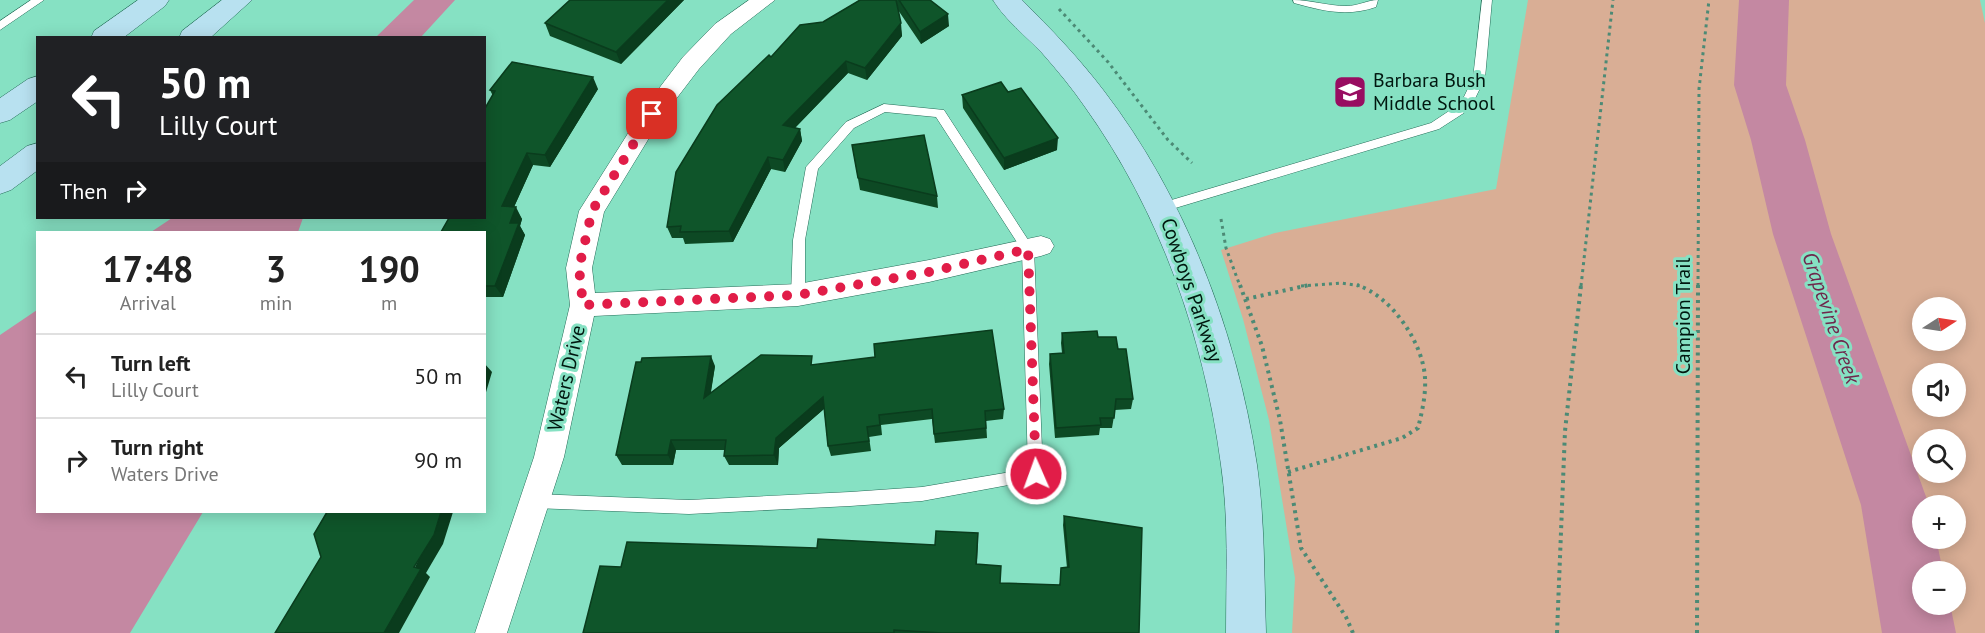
<!DOCTYPE html>
<html lang="en">
<head>
<meta charset="utf-8">
<style>
	body { margin:0; font-family:"PT Sans",sans-serif; background:#f2f2f2; color:#222; height:100vh; display:flex; flex-direction:column; font-size:22px; white-space:nowrap }
	* { box-sizing:border-box; margin:0 }
	p { font-size:20px; color:#767676 }
	.icon { flex:none; width:33px; height:33px; fill:none; stroke:currentColor; stroke-width:2; stroke-linecap:round; stroke-linejoin:round }
	.map { position:relative; flex:1; overflow:hidden }
	.details { position:absolute; left:36px; top:231px; width:450px; height:282px; display:flex; flex-direction:column; background:#fff; border-radius:0px; box-shadow:0 3px 15px #0003 }
	.details>* { flex:none }
	.guide { position:absolute; left:36px; top:36px; width:450px; height:183px; border-radius:0px; box-shadow:0 3px 15px #0003; background:#202124; color:#fff; overflow:hidden }
	.needle { width:39px; rotate:78deg }
	.buttons { position:absolute; left:1912px; top:297px; display:grid; gap:12px }
	.buttons a { display:grid; place-items:center; width:54px; height:54px; border-radius:50%; background:#fff; box-shadow:0 3px 15px #0003; font-size:30px }
	.pin { position:absolute; display:grid; place-items:center; width:51px; height:51px; color:#fff; margin:-26px; border-radius:12px; box-shadow:0 3px 9px #0006 }
	.me { position:absolute; width:66px; margin:-33px; rotate:358deg; stroke-linejoin:round; filter:drop-shadow(0 0 4px #0008) }
	.turn { display:flex; align-items:center; gap:21px; height:126px; padding:0 24px; font-size:27px }
	.turn .icon { width:78px; height:78px; stroke-width:2.5 }
	.turn b { display:block; font-size:42px; line-height:51px }
	.then { display:flex; align-items:center; height:57px; padding:0 24px; background:#0003; gap:12px; font-size:22px }
	.eta { display:flex; justify-content:space-evenly; align-items:center; height:102px; text-align:center }
	.eta b { font-size:36px; font-weight:700; line-height:42px }
	ul { padding:0; list-style:none }
	li { display:flex; align-items:center; gap:18px; height:84px; padding:0 24px; border-top:2px solid #e0e0e0 }
	li div { flex:1 }
	li b { display:block; font-size:22px }
	li em { font-style:normal }
	.map>svg:first-child { display:block }
	.green { fill:#d9ae95; fill-rule:evenodd }
	.water { fill:#c488a2 }
	.lines { fill:none; stroke-linecap:round; stroke-linejoin:round }
	.river { fill:#c488a2; fill-rule:evenodd }
	.lane-casing { stroke:#256c58; stroke-width:1 }
	.street-casing { stroke:#256c58; stroke-width:1 }
	.secondary-casing { stroke:#256c58; stroke-width:1 }
	.path-far1 { stroke:#4c8a75; stroke-width:3; stroke-dasharray:3 4; stroke-linecap:butt }
	.path { stroke:#4c8a75; stroke-width:4; stroke-dasharray:3 4.5; stroke-linecap:butt }
	.lane { fill:#fff; fill-rule:evenodd }
	.street { fill:#fff; fill-rule:evenodd }
	.secondary { fill:#b8e1f0; fill-rule:evenodd }
	.wall { fill:#0d4924 }
	.shaded-wall { fill:#0a3c1d }
	.building { fill:#0f552a; stroke:#0a3c1d; stroke-width:1.5 }
	.route { stroke:#e11d48; stroke-width:10; stroke-dasharray:0 18 }
	.labels { text-anchor:middle; stroke-width:6; stroke-linejoin:round; paint-order:stroke }
	.poi-label { font-size:20px; fill:#00170f; stroke:#86e1c3; text-anchor:start }
	.street-label { font-size:20px; fill:#00170f; stroke:#86e1c3 }
	.water-label { font-size:21px; font-style:italic; fill:#6f274c; stroke:#86e1c3 }
</style>
</head>
<body>
<div class="map">
<svg width="1985" height="633" viewBox="0 0 1985 633">
	<rect width="100%" height="100%" fill="#86e1c3"/>
	<path class="green" d="M1528,0H1980L1985,23V633H1292L1295,578L1269,420L1243,319L1221,250L1275,233L1496,189ZM1923,308H1956V340H1923ZM1923,374H1956V406H1923ZM1923,440H1956V472H1923ZM1923,506H1956V538H1923ZM1923,572H1956V604H1923Z"/>
	<path class="water" d="M414,0H455L421,37H376Z
		M172,218H303L298,232H151Z
		M37,310L38,512H203L130,633H0V335Z"/>
	<g class="lines">
		<path class="river" d="M1739,0H1789L1786,85L1805,140L1831,234L1929,505L1923,506V538H1936L1943,572H1923V604H1950L1956,633H1882L1861,505L1773,234L1751,140L1734,85Z"/>
		<g class="lane-casing">
			<path id="lane" d="M31,0H44L0,30V21Z
				M1293,0C1311,0 1328,6 1346,6C1359,6 1367,0 1378,0L1376,7C1347,17 1323,11 1294,3Z
				M1482,0H1492L1485,78L1470,109L1439,129L1162,212L1158,210L1156,207L1158,204L1431,123L1461,103L1473,78Z
				M884,104L944,110L1034,249L1043,474L1041,479L922,501L850,506L689,514L534,508L529,506L526,501L529,496L534,494L689,500L850,492L922,487L1028,469L1022,250L936,117L885,112L854,128L818,169L805,240V295L803,299H793L791,295L793,240L806,167L846,122Z"/>
		</g>
		<g class="street-casing">
			<path id="street" d="M749,0H775L731,34L699,69L660,120L604,212L592,268L595,293L798,284L929,260L1041,236L1050,239L1054,246L1050,253L1041,256L929,282L798,306L594,316L564,457L507,633H475L534,457L570,305L566,268L579,211L644,108L683,57L715,24Z"/>
		</g>
		<g class="secondary-casing">
			<path id="secondary" d="M138,0H169L165,6L123,38H91L94,31Z
				M222,0H252L210,38H179L182,31Z
				M993,0H1022C1051,29 1079,58 1104,91C1186,198 1237,333 1257,465C1265,521 1264,577 1266,633H1226C1226,577 1229,520 1221,465C1204,337 1160,212 1085,107C1072,88 1057,70 1042,53C1026,36 1005,20 993,0Z
				M38,76V101L10,120L0,123V98L28,79Z
				M38,143V170L11,190L0,194V166L27,146Z"/>
		</g>
		<path class="path-far1" d="M1059,9L1108,62L1168,140L1192,163
			M1221,219L1226,248L1240,286
			M1301,286L1341,283L1361,286
			M1581,286L1613,0
			M1698,286L1699,89L1709,0"/>
		<path class="path" d="M1240,285L1262,346L1280,420L1301,548L1346,617L1353,633
			M1246,299L1309,285
			M1288,472L1402,438L1418,428C1422,412 1426,395 1425,378C1423,342 1391,296 1357,285
			M1557,633L1565,431L1581,285
			M1697,633L1698,285"/>
		<use href="#lane" class="lane"/>
		<use href="#street" class="street"/>
		<use href="#secondary" class="secondary"/>
	</g>
	<path class="wall" d="M570,0H684L621,64L550,36L545,23Z
		M860,0H930L949,26L921,44L898,10L902,36L867,80L848,73L795,128L800,129L802,141L785,172L771,169L733,242L685,244L683,238H672L667,227L771,57L823,22Z
		M598,89L550,167L533,165L514,207L522,219L520,226L525,235L503,297H484V218L493,96L490,90Z
		M1008,92L1057,150L1004,170L963,108L962,95Z
		M852,145L937,196L938,208L860,190Z
		M1062,333L1098,337L1118,349L1133,399L1131,409L1115,410L1112,428H1100L1099,435L1055,438L1049,364L1050,354L1062,353L1061,343Z
		M814,365L1004,409L1003,419L986,421L987,438L935,443L932,419L881,425L882,435L869,437L871,451L831,456L828,446L824,409L779,448L778,465H729L724,456L725,450H676L673,465H622L616,455L715,366L711,392Z
		M1064,516L1139,633H583L621,567L817,548L935,545L978,542L977,564L1000,583L1059,585L1067,568L1063,525Z"/>
	<path class="shaded-wall" d="M668,0H684L621,64L616,52Z
		M948,14L949,26L921,44L920,32Z
		M901,23L902,36L867,80L865,68Z
		M846,61L848,73L786,137L783,125Z
		M593,77L598,89L550,167L545,155Z
		M800,129L802,141L785,172L783,160Z
		M1058,138L1057,150L1004,170V158Z
		M527,153L533,165L509,218L502,206Z
		M768,157L771,169L733,242L729,231Z
		M516,207L522,219L520,226L525,235L503,297L495,286L510,223Z
		M711,356L715,366L708,408L704,398Z
		M484,363L492,372L484,399Z
		M823,397L825,408L779,448L778,465L774,455L776,438Z
		M671,440L676,450L673,465L668,455Z
		M441,512H453L443,544L426,573L430,577L399,633H384Z"/>
	<path class="building" d="M570,0H668L616,52L545,23Z
		M860,0H896L901,23L865,68L846,61L783,125L800,129L783,160L768,157L729,231L680,232L681,226L667,227L676,172L717,105L769,55L771,57L800,25L823,22Z
		M899,0H930L948,14L920,32Z
		M512,62L593,77L545,155L527,153L502,206L516,207L510,223H519L495,286H484V232H441L449,218H484V110L495,91L490,90Z
		M1001,82L1008,92L1021,88L1058,138L1004,158L962,95Z
		M924,135L937,196L858,178L852,145Z
		M992,330L1004,409L985,411L986,428L934,434L932,409L879,415L880,425L867,427L869,441L828,446L823,397L776,438L774,455L724,456L726,440H671L668,455H616L636,362H641L642,358L711,356L704,398L761,355L812,356L811,365L875,357L874,344Z
		M1097,331L1098,337H1116L1118,349H1126L1133,399H1116L1114,418H1100L1101,425L1056,428L1050,354L1064,353L1062,333Z
		M327,512H441L434,535L414,567L421,569L384,633H275L321,557L314,534Z
		M1064,516L1142,528L1139,633H942L894,630V633H583L600,566L621,567L627,542L817,548L818,539L935,545L936,531L978,533L976,564L1001,566L1000,583L1060,585L1061,568L1069,567Z"/>
	<g class="lines">
		<path class="route" d="M652,114L592,211L579,268L583,305L798,295L929,272L1028,249L1036,474"/>
	</g>
	<defs>
		<g id="school-square" transform="scale(1.725)"><rect x="-9" y="-9" width="18" height="18" rx="4" fill="#980d61" stroke="#86e1c3"/><path d="M0-5L7-2L0 1L-7-2ZM-4 1L0 2.5L4 1V4Q0 6-4 4Z" fill="#fff"/></g>
	</defs>
	<g fill-rule="evenodd">
		<use href="#school-square" x="1350" y="92"/>
	</g>
	<g class="labels">
		<g class="poi-label">
			<text x="1373" y="87">Barbara Bush<tspan x="1373" dy="23">Middle School</tspan></text>
		</g>
		<g class="street-label">
			<text transform="translate(1192 290) rotate(71)" y="7">Cowboys Parkway</text>
			<text transform="translate(1683 316) rotate(-90)" y="7">Campion Trail</text>
			<text transform="translate(566 378) rotate(-77)" y="7">Waters Drive</text>
		</g>
		<g class="water-label">
			<text transform="translate(1831 318) rotate(71)" y="7">Grapevine Creek</text>
		</g>
	</g>
</svg>
<div class="buttons">
<a><svg class="needle" viewBox="-14 -14 28 28"><path d="M0-13l5 13h-10z" fill="#e53935"/><path d="M0 13l5-13h-10z" fill="#767676"/></svg></a>
<a><svg class="icon" aria-label="sound" viewBox="0 0 24 24"><path d="M4 9h4l5-4v14l-5-4H4zM17 9q2 3 0 6"/></svg></a>
<a><svg class="icon" aria-label="search" viewBox="0 0 24 24"><circle cx="10" cy="10" r="6"/><path d="M15 15l6 6"/></svg></a>
<a>+</a>
<a>−</a>
</div>
<div class="pin" style="left:652px;top:114px;background:#d93025"><svg class="icon" aria-label="arrive" viewBox="0 0 24 24"><path d="M6 21V4h12l-3 4 3 4H6"/></svg></div>
<svg class="me" style="left:1036px;top:474px" viewBox="-20 -20 40 40"><circle r="17" fill="#e11d48" stroke="#fff" stroke-width="3"/><path d="M0-11L8 9 0 5-8 9z" fill="#fff"/></svg>
<div class="guide">
<div class="turn"><svg class="icon" aria-label="left" viewBox="0 0 24 24"><path d="M17 20v-9H6M10 6l-5 5 5 5"/></svg><div><b>50 m</b>Lilly Court</div></div>
<div class="then">Then<svg class="icon" aria-label="right" viewBox="0 0 24 24"><path d="M7 20v-9h11M14 6l5 5-5 5"/></svg></div>
</div>
<section class="details">
<div class="eta">
<div><b>17:48</b><p>Arrival</p></div>
<div><b>3</b><p>min</p></div>
<div><b>190</b><p>m</p></div>
</div>
<ul>
<li><svg class="icon" aria-label="left" viewBox="0 0 24 24"><path d="M17 20v-9H6M10 6l-5 5 5 5"/></svg><div><b>Turn left</b><p>Lilly Court</p></div><em>50 m</em></li>
<li><svg class="icon" aria-label="right" viewBox="0 0 24 24"><path d="M7 20v-9h11M14 6l5 5-5 5"/></svg><div><b>Turn right</b><p>Waters Drive</p></div><em>90 m</em></li>
</ul>
</section>
</div>
</body>
</html>
